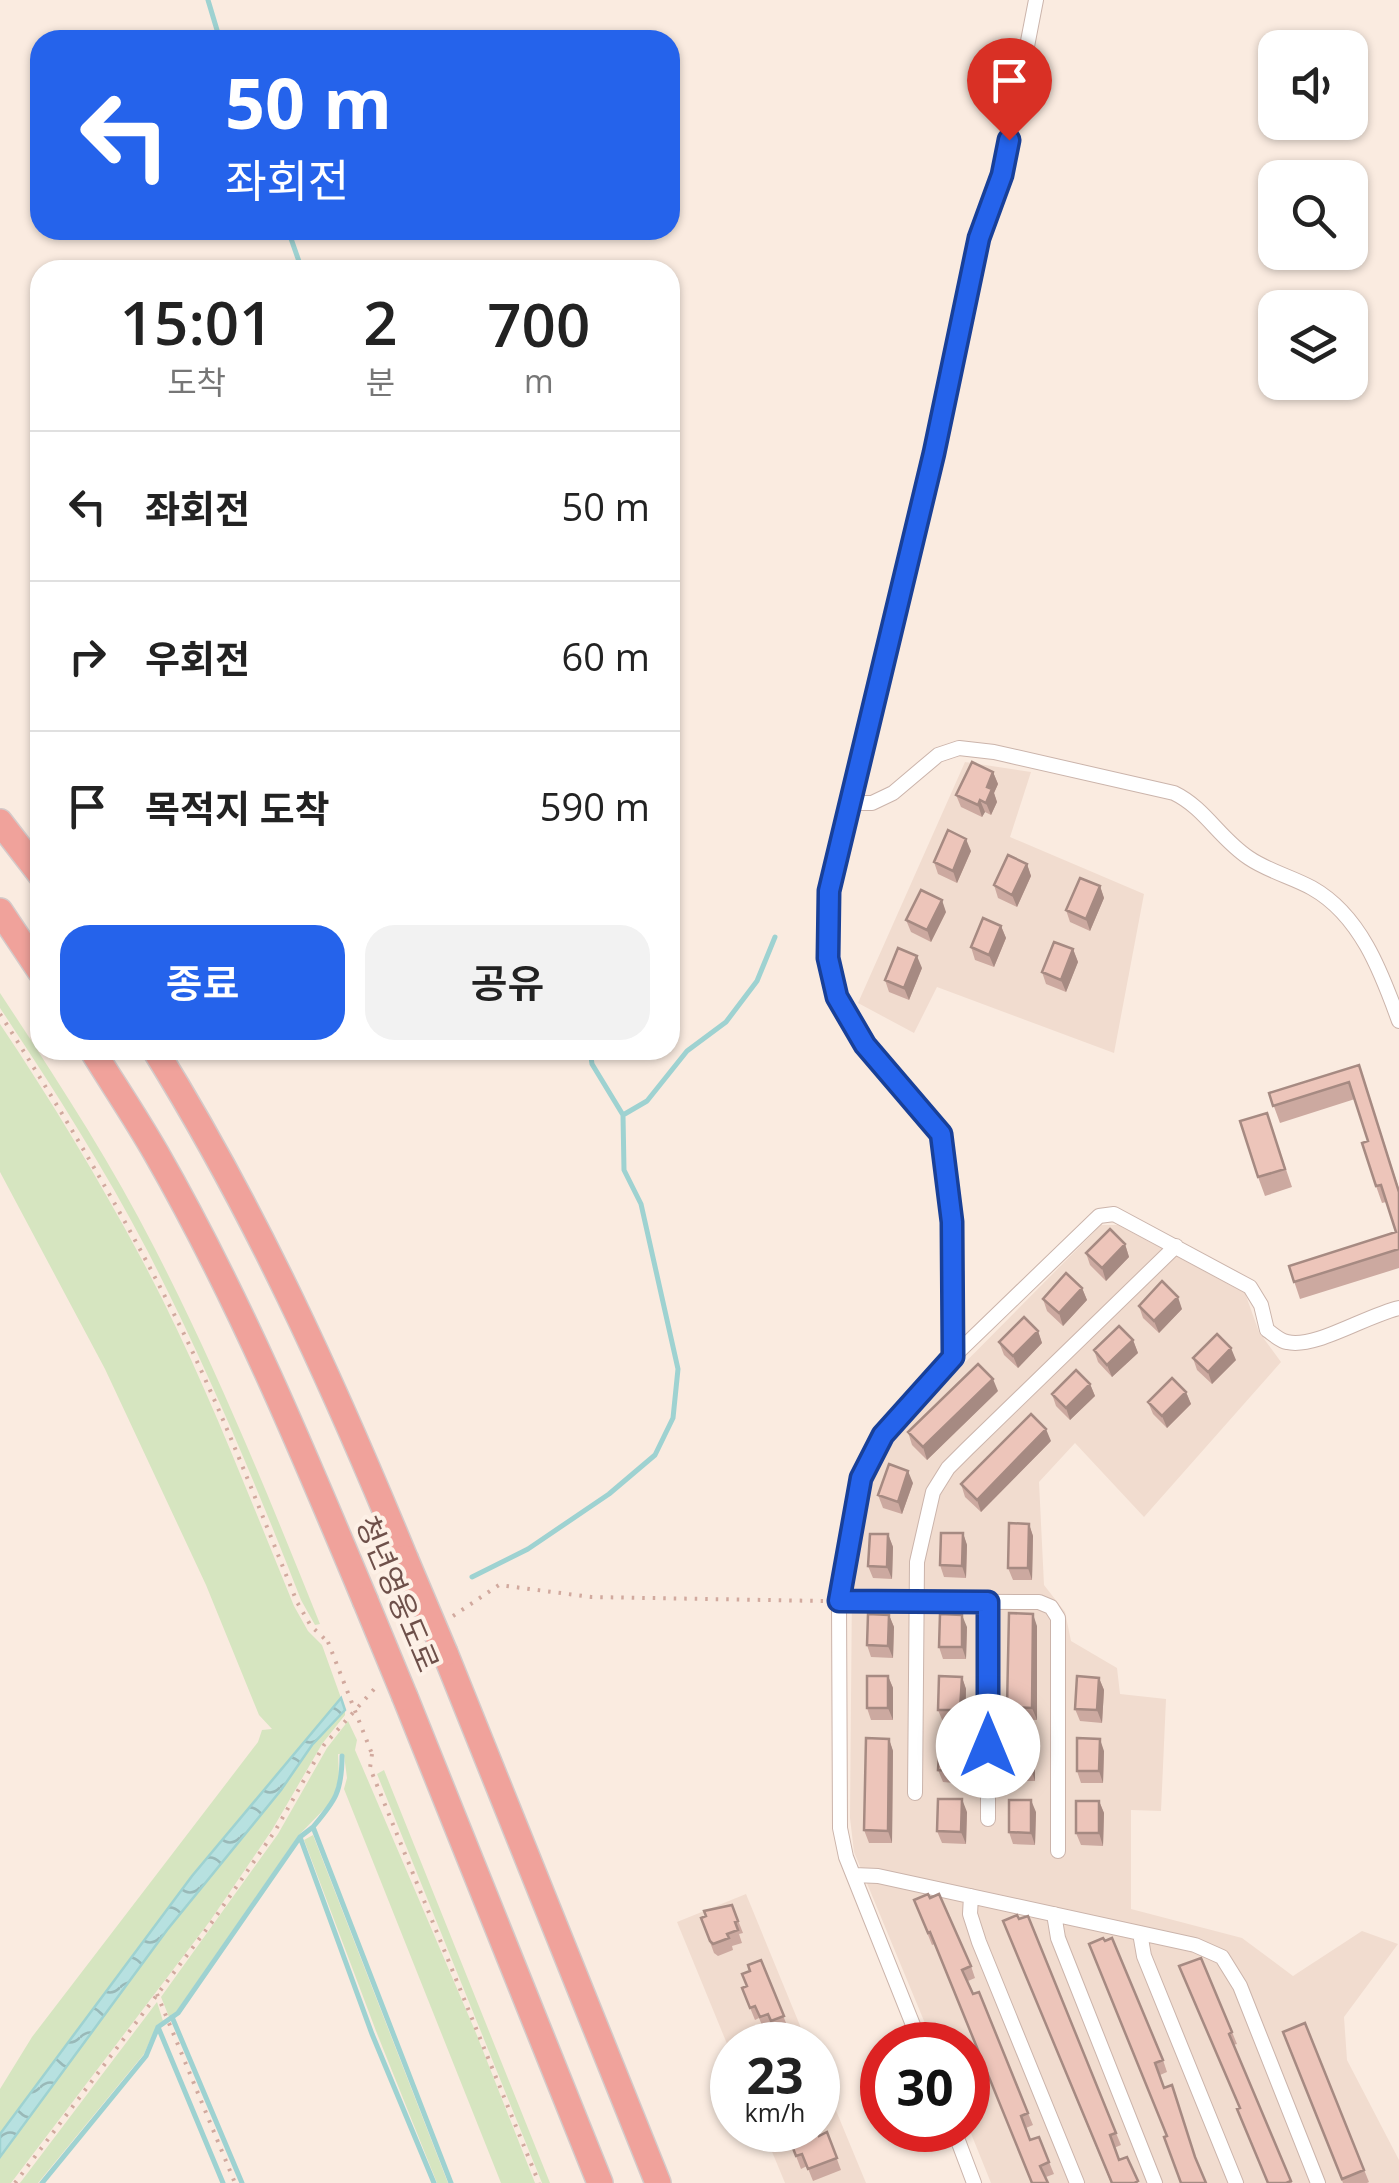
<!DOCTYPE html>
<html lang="ko">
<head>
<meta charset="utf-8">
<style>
	body { margin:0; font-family:"Open Sans","Noto Sans KR",sans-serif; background:#f2f2f2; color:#222; height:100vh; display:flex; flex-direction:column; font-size:38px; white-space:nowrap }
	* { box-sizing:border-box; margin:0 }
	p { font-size:32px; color:#767676 }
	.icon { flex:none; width:55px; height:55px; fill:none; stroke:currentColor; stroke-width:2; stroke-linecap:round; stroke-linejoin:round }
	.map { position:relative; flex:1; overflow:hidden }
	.side { position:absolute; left:30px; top:260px; width:650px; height:800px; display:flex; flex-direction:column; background:#fff; border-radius:30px; box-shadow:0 2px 8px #0004 }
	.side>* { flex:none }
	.hud { position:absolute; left:30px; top:30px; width:650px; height:210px; border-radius:30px; box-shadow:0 2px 8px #0004; background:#2563eb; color:#fff; overflow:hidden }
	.controls { position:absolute; left:1258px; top:30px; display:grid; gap:20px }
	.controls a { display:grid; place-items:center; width:110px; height:110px; border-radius:20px; background:#fff; box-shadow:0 2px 8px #0004; font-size:50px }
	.speed { position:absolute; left:710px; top:2022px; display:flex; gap:20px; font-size:50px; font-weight:700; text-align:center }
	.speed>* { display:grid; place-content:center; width:130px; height:130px; border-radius:50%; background:#fff; box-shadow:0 2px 8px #0004; line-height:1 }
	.speed small { font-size:25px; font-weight:400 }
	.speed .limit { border:15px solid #d22; background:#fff; color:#111 }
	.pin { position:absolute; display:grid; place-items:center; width:85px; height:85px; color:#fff; margin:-102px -42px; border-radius:50% 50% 50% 0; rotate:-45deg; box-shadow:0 0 10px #0007 }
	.pin .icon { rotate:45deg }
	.me { position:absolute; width:110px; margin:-55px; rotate:0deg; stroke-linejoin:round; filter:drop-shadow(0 0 8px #0008) }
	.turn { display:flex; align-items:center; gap:35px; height:210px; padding:0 30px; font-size:45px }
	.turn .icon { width:130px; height:130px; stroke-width:2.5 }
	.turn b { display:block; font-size:70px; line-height:85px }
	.eta { display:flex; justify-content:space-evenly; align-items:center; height:170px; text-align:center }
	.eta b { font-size:60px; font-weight:600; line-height:70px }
	.action { display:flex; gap:20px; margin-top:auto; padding:20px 30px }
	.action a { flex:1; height:115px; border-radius:30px; background:#2563eb; color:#fff; font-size:40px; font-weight:600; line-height:115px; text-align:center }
	.action a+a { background:#f2f2f2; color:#222 }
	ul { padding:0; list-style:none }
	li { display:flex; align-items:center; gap:30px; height:150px; padding:0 30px; border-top:2px solid #e0e0e0 }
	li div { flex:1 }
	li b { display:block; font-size:38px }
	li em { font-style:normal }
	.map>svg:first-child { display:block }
	.residential { fill:#f1dccf }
	.green { fill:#d6e5c0 }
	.water { fill:url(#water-waves); stroke:#9ed2d1; stroke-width:2.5 }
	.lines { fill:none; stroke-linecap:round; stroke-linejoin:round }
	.stream { stroke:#9ed2d1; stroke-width:5 }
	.street-casing { stroke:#cbb4ab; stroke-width:16 }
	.highway-casing { stroke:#d4cac9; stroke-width:28 }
	.path { stroke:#d1a99e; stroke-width:4; stroke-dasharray:2.5 8; stroke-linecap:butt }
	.street { stroke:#fff; stroke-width:14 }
	.highway { stroke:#f0a29b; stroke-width:25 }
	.highway-bridge-casing { stroke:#d4cac9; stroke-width:28; stroke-linecap:butt }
	.path-bridge { stroke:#d1a99e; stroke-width:4; stroke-dasharray:2.5 8; stroke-linecap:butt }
	.highway-bridge { stroke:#f0a29b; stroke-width:25 }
	.wall { fill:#cca9a0 }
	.shaded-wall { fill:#a68a82 }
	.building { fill:#edc5ba; stroke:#a68a82; stroke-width:2.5 }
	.route-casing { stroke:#184099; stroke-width:25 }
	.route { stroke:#2563eb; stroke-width:18 }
	.labels { text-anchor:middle; stroke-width:8; stroke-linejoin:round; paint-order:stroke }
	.street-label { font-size:30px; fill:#6e504a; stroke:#fdf0e6 }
</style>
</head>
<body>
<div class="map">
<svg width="1399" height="2183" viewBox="0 0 1399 2183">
	<defs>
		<pattern id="water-waves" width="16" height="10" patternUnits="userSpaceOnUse" patternTransform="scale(2.5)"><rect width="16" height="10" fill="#b7e1e0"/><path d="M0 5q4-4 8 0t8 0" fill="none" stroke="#99b9b8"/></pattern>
	</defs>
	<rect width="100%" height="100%" fill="#faebe0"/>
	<path class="residential" d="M965,762L1031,772L1010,837L1144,894L1114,1053L937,987L914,1033L858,1003Z
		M1101,1225H1118L1245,1293L1259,1332L1281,1362L1144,1517L1075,1443L1039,1482L1044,1585L1065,1612L1071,1641L1117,1668L1120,1694L1166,1699L1161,1811L1131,1810V1909L1242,1938L1293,1976L1362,1931L1398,1944L1344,2017L1347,2060L1399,2160V2183H991L968,2126V2045H934L854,1852L850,1818L852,1586L858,1533L870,1479L890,1442L917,1411Z
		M746,1894L808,2045H732V2056L677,1922Z
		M818,2067L866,2183H785L763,2130H818Z"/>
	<path class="green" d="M0,993C54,1075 109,1159 154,1247C217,1369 269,1497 320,1624L315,1625L301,1600C255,1481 205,1363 147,1250C103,1166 52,1086 0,1008Z
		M0,1024C51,1100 98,1178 141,1258C201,1370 246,1489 294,1606L308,1631L322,1645L341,1698L192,1876L0,2134V2089L32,2037L258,1742L262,1730L272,1729L259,1715L206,1585L105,1369L0,1172Z
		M345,1710V1715L322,1744L272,1830L210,1921L11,2183H0V2157L167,1930L281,1790L312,1745Z
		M348,1721L357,1740L355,1750L476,2033L535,2183H501L344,1789L347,1778L344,1755L338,1754L339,1777L333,1800L298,1836L176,2012L169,2017L161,1997L278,1834L327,1748Z
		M384,1770L550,2183H542L377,1774Z
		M313,1835L448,2183H437L376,2031L304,1840Z
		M157,2002L163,2021L157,2025L144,2054L38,2183H20Z"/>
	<path class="water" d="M341,1698L345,1710L312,1745L281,1790L167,1930L0,2157V2134L192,1876Z"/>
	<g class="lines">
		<path class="stream" d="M208,0L220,40
			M288,230L302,270
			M623,1115L647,1101L687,1051L726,1022L757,981L775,937
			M472,1577L528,1549L609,1494L655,1455L673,1418L678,1369L641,1204L624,1170L623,1115L592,1064L590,1050
			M342,1756C342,1792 335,1801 313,1827L451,2183
			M300,1837L372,2034L434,2183
			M172,2017L242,2183
			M158,2027L223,2183
			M42,2183L146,2056L158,2027L178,2013L300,1837L313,1827"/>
		<g class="street-casing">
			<path id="street" d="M849,803H872L893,793L938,755L959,748L994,752L1174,793C1205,808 1219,838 1249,858C1268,871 1292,877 1312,888C1360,915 1381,971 1399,1021
				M953,1357L1099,1216L1114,1214L1250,1287L1261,1305L1267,1330C1273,1334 1280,1341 1287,1342C1315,1349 1367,1315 1399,1308
				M839,1601L1039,1602L1051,1607L1058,1618V1851
				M988,1602V1819
				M915,1793L917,1562L933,1492L948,1468L967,1449L1176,1246
				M854,1875L878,1876L1195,1945L1222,1957L1240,1986L1318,2183
				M971,1896L970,1914L979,1942L1077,2183
				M1054,1914L1058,1938L1155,2183
				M1140,1933L1144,1956L1236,2183
				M921,2045L846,1857L840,1828L839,1601L861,1479L883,1435L953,1357L952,1222L941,1134L865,1045L837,997L828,958L829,891L934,453L979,238L1002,175L1036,0
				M954,2130L974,2183"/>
		</g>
		<g class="highway-casing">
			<path id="highway" d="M0,822L40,874
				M0,911L40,971
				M92,1050C113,1084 136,1118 156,1153C238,1296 302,1449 365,1600
				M155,1050C255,1211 333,1383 405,1558
				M445,1653L658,2183
				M405,1697L600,2183"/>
		</g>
		<path class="path" d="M0,1014C67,1119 130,1225 185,1336C227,1423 261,1513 297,1602L311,1626L328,1642
			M453,1616L499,1585L591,1597L823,1601
			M372,1754L370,1768L539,2183
			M157,1994L235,2183
			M15,2183L212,1922L275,1831L324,1745L376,1687"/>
		<use href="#street" class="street"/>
		<use href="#highway" class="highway"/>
		<g class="highway-bridge-casing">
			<path id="highway-bridge" d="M405,1558L445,1653
				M365,1600L405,1697"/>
		</g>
		<path class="path-bridge" d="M328,1642L372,1754"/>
		<use href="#highway-bridge" class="highway-bridge"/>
	</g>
	<path class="wall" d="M993,772L998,784L994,793L997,802L991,815L985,812L982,817L961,807L956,795Z
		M971,851L957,883L938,874L934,862Z
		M1027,864L1031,876L1017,907L998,898L994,885Z
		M1100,886L1104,898L1090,931L1070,922L1066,910Z
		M946,912L931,942L911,932L906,920Z
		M1001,926L1006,938L994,967L975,960L971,947Z
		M1073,949L1078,962L1066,992L1046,984L1042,972Z
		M922,968L909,1000L889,992L885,980Z
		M1359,1065L1399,1189V1268L1300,1299L1289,1266L1396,1232L1386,1202L1382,1203L1376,1186L1368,1141L1355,1099L1280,1123L1269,1093Z
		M1267,1113L1292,1187L1265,1196L1258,1177Z
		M1125,1244L1129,1257L1106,1281L1090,1265L1086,1253Z
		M1082,1288L1087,1300L1063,1326L1047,1311L1043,1299Z
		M1139,1306L1182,1309L1159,1333L1143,1318Z
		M1038,1331L1042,1343L1018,1368L1004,1355L999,1342Z
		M1133,1340L1138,1353L1112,1377L1098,1362L1094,1350Z
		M1193,1358L1236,1360L1212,1384L1197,1370Z
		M1090,1384L1095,1396L1070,1420L1056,1406L1052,1394Z
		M998,1391L927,1460L912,1445L908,1432Z
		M1186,1392L1191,1404L1167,1428L1153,1414L1148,1402Z
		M1051,1441L981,1512L965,1497L961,1484Z
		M913,1483L902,1514L883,1508L878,1495Z
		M1029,1524L1033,1536L1032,1580H1013L1008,1568Z
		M963,1533L967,1545L966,1578L944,1577L940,1565Z
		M888,1534L893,1547L892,1579L873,1578L868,1566Z
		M889,1615L894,1627L893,1658L871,1657L867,1645Z
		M1037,1626V1720L1012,1719L1007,1707Z
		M967,1627L966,1659H943L939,1647Z
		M888,1676L893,1688V1720H871L867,1708Z
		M962,1677L966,1689L965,1723L943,1722L938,1710Z
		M1099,1678L1104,1690L1102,1723L1080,1721L1075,1709Z
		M889,1739L893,1751L892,1843H869L864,1830Z
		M967,1751L965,1784L943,1782L938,1770Z
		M1035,1751V1781H1015L1010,1769Z
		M1104,1751L1103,1783H1081L1077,1771Z
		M1099,1801L1104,1813L1103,1846L1081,1845L1076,1833Z
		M967,1812L966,1844L942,1843L937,1831Z
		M1036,1812L1035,1845L1013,1844L1009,1832Z
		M914,1900L971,1966L975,1978L968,1981L1028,2113L1033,2125L1026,2128L1030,2140L1049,2162L1054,2174L1046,2177L935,1944L932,1945Z
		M732,1905L743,1933L739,1934L742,1943L732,1946L733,1950L718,1956L714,1953L701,1918Z
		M1008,1933L1116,2133L1121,2145L1114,2148L1119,2160L1127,2157L1138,2183H1111Z
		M1089,1944L1163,2060L1167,2072L1160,2075Z
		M761,1960L788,2028L775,2033L772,2026L764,2030L759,2018L755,2020L742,1988L747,1986L750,1971Z
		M1179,1966L1232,2032L1237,2044L1233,2045L1292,2183H1267L1240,2108Z
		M1305,2023L1369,2182L1367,2183H1343L1283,2032Z
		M827,2132L841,2170L813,2181L807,2166L801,2169L789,2138L819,2136Z"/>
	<path class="shaded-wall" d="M993,772L998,784L994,793L997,802L991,815L986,803L987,787Z
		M980,800L985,812L982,817L978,805Z
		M966,839L971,851L957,883L953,871Z
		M1027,864L1031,876L1017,907L1012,895Z
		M1100,886L1104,898L1090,931L1086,919Z
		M942,900L946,912L931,942L927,930Z
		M1001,926L1006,938L994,967L989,955Z
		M1073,949L1078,962L1066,992L1061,980Z
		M917,956L922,968L909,1000L904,988Z
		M1125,1244L1129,1257L1106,1281L1102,1268Z
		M1082,1288L1087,1300L1063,1326L1059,1313Z
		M1178,1297L1182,1309L1159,1333L1154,1321Z
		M1038,1331L1042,1343L1018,1368L1013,1356Z
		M1133,1340L1138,1353L1112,1377L1107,1365Z
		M1231,1348L1236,1360L1212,1384L1208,1372Z
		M993,1379L998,1391L927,1460L923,1447Z
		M1090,1384L1095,1396L1070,1420L1066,1408Z
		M1186,1392L1191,1404L1167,1428L1162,1416Z
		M1046,1429L1051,1441L981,1512L977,1500Z
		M908,1471L913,1483L902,1514L898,1502Z
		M1029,1524L1033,1536L1032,1580L1028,1568Z
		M963,1533L967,1545L966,1578L962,1566Z
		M888,1534L893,1547L892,1579L887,1567Z
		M1033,1614L1037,1626V1720L1032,1708Z
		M889,1615L894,1627L893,1658L888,1646Z
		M962,1615L967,1627L966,1659L962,1647Z
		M888,1676L893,1688V1720L888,1708Z
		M962,1677L966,1689L965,1723L960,1710Z
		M1099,1678L1104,1690L1102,1723L1097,1710Z
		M1031,1738L1035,1751V1781L1031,1769Z
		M889,1739L893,1751L892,1843L888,1831Z
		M962,1739L967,1751L965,1784L960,1772Z
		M1100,1739L1104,1751L1103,1783L1099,1771Z
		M962,1799L967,1812L966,1844L961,1832Z
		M1031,1800L1036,1812L1035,1845L1031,1833Z
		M1099,1801L1104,1813L1103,1846L1099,1833Z"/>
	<path class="building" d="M972,762L993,772L987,787L992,789L986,803L980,800L978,805L956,795Z
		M948,830L966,839L953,871L934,862Z
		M1008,855L1027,864L1012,895L994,885Z
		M1080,878L1100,886L1086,919L1066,910Z
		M921,890L942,900L927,930L906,920Z
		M983,918L1001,926L989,955L971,947Z
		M1054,942L1073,949L1061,980L1042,972Z
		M898,948L917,956L904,988L885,980Z
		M1359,1065L1399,1192V1249L1294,1282L1289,1266L1396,1232L1381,1185L1376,1186L1362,1143L1368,1141L1349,1082L1273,1106L1269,1093Z
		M1267,1113L1285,1169L1258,1177L1240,1121Z
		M1110,1229L1125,1244L1102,1268L1086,1253Z
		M1066,1273L1082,1288L1059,1313L1043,1299Z
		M1162,1281L1178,1297L1154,1321L1139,1306Z
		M1024,1317L1038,1331L1013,1356L999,1342Z
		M1119,1326L1133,1340L1107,1365L1094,1350Z
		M1217,1334L1231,1348L1208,1372L1193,1358Z
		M978,1364L993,1379L923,1447L908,1432Z
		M1076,1370L1090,1384L1066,1408L1052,1394Z
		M1172,1378L1186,1392L1162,1416L1148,1402Z
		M1031,1414L1046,1429L977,1500L961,1484Z
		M889,1464L908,1471L898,1502L878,1495Z
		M1009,1523L1029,1524L1028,1568H1008Z
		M941,1533H963L962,1566L940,1565Z
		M870,1534H888L887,1567L868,1566Z
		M1009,1613L1033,1614L1032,1708L1007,1707Z
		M868,1614L889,1615L888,1646L867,1645Z
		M940,1614L962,1615V1647H939Z
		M867,1676H888V1708H867Z
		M939,1676L962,1677L960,1710H938Z
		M1077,1676L1099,1678L1097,1710L1075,1709Z
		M940,1737L962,1739L960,1772L938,1770Z
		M866,1738L889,1739L888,1831L864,1830Z
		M1011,1738H1031V1769H1010Z
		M1077,1738L1100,1739L1099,1771H1077Z
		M938,1799H962L961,1832L937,1831Z
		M1009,1800H1031V1833L1009,1832Z
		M1076,1801H1099V1833H1076Z
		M928,1894L930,1898L939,1894L971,1966L962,1970L973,1994L979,1992L1028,2113L1021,2116L1030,2140L1039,2137L1049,2162L1040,2166L1048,2183H1032L930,1932L928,1933L914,1900Z
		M732,1905L738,1921L735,1922L738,1930L727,1934L729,1938L713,1944L710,1941L701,1918L706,1916L704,1911Z
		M1017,1915L1019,1919L1028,1916L1116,2133L1110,2135L1119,2160L1127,2157L1138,2181L1134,2183H1112L1003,1921Z
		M1103,1938L1105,1941L1112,1938L1163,2060L1155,2063L1164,2088L1172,2085L1195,2157L1206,2183H1181L1164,2137L1167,2136L1089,1944Z
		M1201,1958L1232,2032L1229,2034L1291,2181L1286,2183H1268L1237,2109L1240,2108L1179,1966Z
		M761,1960L784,2016L771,2021L768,2014L760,2017L755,2006L750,2008L742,1988L747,1986L742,1974L750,1971L748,1965Z
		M1305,2023L1364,2170L1342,2179L1283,2032Z
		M809,2130H817L819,2136L827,2132L837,2158L808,2169L802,2154L796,2156L789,2138Z"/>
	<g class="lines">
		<g class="route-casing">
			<path id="route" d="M988,1746V1602L839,1601L861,1478L883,1435L953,1357L952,1222L941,1134L865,1045L837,997L828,958L829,891L934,453L979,238L1002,175L1009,140"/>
		</g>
		<use href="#route" class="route"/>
	</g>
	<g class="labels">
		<g class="street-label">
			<text transform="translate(397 1594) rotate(67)" y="10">청년영웅도로</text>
		</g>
	</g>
</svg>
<div class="controls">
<a><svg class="icon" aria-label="sound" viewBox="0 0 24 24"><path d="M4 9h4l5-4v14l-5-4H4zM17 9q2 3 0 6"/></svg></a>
<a><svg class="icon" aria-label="search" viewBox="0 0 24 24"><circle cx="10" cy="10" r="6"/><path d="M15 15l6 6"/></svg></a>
<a><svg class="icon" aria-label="layers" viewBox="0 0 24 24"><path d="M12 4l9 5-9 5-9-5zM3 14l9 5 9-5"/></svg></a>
</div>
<div class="speed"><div>23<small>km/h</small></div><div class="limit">30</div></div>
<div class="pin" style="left:1009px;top:140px;background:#d93025"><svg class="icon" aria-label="arrive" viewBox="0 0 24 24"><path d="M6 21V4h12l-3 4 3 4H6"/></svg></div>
<svg class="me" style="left:988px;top:1746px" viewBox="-20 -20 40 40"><circle r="19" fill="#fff"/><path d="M0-13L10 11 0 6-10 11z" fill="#2563eb"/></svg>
<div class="hud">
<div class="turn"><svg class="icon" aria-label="left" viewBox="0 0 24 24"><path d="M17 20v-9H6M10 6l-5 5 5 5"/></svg><div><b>50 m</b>좌회전</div></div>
</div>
<section class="side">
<div class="eta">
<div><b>15:01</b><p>도착</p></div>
<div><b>2</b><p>분</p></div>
<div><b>700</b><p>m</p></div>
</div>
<ul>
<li><svg class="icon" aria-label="left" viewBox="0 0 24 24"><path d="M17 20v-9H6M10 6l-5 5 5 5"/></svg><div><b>좌회전</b></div><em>50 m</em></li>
<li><svg class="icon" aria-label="right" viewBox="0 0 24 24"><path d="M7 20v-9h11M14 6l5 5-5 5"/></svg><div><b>우회전</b></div><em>60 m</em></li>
<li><svg class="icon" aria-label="arrive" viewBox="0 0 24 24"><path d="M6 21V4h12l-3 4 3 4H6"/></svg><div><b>목적지 도착</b></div><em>590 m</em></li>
</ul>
<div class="action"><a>종료</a><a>공유</a></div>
</section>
</div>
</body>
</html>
